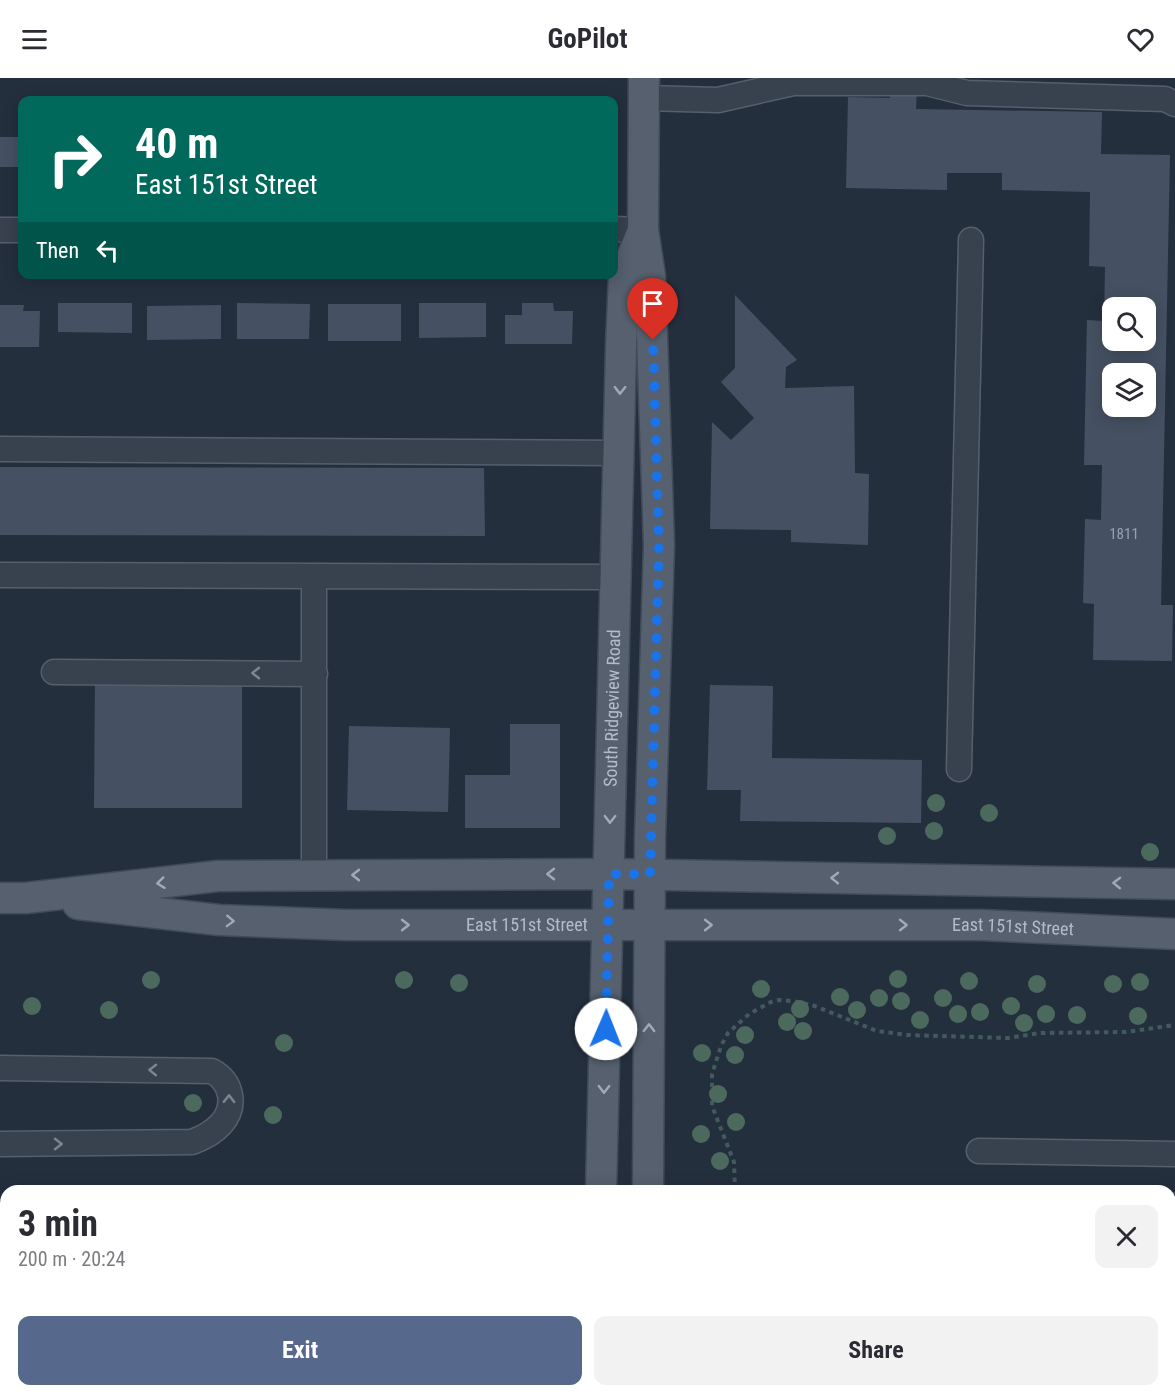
<!DOCTYPE html>
<html lang="en">
<head>
<meta charset="utf-8">
<style>
	body { margin:0; font-family:"Roboto Condensed",sans-serif; background:#f2f2f3; color:#2b2b33; height:100vh; display:flex; flex-direction:column; font-size:22px; white-space:nowrap }
	* { box-sizing:border-box; margin:0 }
	p { font-size:20px; color:#7c7c81 }
	.icon { flex:none; width:33px; height:33px; fill:none; stroke:currentColor; stroke-width:2; stroke-linecap:round; stroke-linejoin:round }
	.map { position:relative; flex:1; overflow:hidden }
	.sheet { position:absolute; left:0px; top:1107px; width:1176px; height:212px; display:flex; flex-direction:column; background:#fff; border-radius:18px 18px 0 0; box-shadow:0 3px 15px #0003 }
	.sheet>* { flex:none }
	.guide { position:absolute; left:18px; top:18px; width:600px; height:183px; border-radius:12px; box-shadow:0 3px 15px #0003; background:#00695c; color:#fff; overflow:hidden }
	.controls { position:absolute; left:1102px; top:219px; display:grid; gap:12px }
	.controls a { display:grid; place-items:center; width:54px; height:54px; border-radius:12px; background:#fff; box-shadow:0 3px 15px #0003; font-size:30px }
	.pin { position:absolute; display:grid; place-items:center; width:51px; height:51px; color:#fff; margin:-62px -26px; border-radius:50% 50% 50% 0; rotate:-45deg; box-shadow:0 0 6px #0007 }
	.pin .icon { rotate:45deg }
	.me { position:absolute; width:66px; margin:-33px; rotate:1deg; stroke-linejoin:round; filter:drop-shadow(0 0 4px #0008) }
	.turn { display:flex; align-items:center; gap:21px; height:126px; padding:0 18px; font-size:27px }
	.turn .icon { width:78px; height:78px; stroke-width:2.5 }
	.turn b { display:block; font-size:42px; line-height:51px }
	.then { display:flex; align-items:center; height:57px; padding:0 18px; background:#0003; gap:12px; font-size:22px }
	.round { display:grid; place-items:center; flex:none; width:63px; height:63px; border-radius:12px; background:#f2f2f3 }
	.summary { display:flex; align-items:center; justify-content:space-between; height:102px; padding:0 18px }
	h1 { font-size:36px; font-weight:700; line-height:45px }
	.action { display:flex; gap:12px; margin-top:auto; padding:12px 18px }
	.action a { flex:1; height:69px; border-radius:12px; background:#56698c; color:#fff; font-size:24px; font-weight:700; line-height:69px; text-align:center }
	.action a+a { background:#f2f2f3; color:#2b2b33 }
	header { display:flex; justify-content:space-between; align-items:center; height:78px; padding:0 18px; background:#fff; font-size:27px; font-weight:700 }
	.map>svg:first-child { display:block }
	.building { fill:#455162; fill-rule:evenodd }
	.lines { fill:none; stroke-linecap:round; stroke-linejoin:round }
	.minor-casing { stroke:#565f6c; stroke-width:27 }
	.major-casing { stroke:#414a57; stroke-width:33 }
	.path { stroke:#44595c; stroke-width:4; stroke-dasharray:4.5 4.5; stroke-linecap:butt }
	.minor { stroke:#38414e; stroke-width:24 }
	.major { stroke:#56606e; stroke-width:30 }
	.tree { fill:#4b6a5d }
	.oneway { stroke:#a1aab7 }
	.oneway2 { stroke:#7c8592 }
	.route { stroke:#1a73e8; stroke-width:10; stroke-dasharray:0 18 }
	.labels { text-anchor:middle; stroke-width:6; stroke-linejoin:round; paint-order:stroke }
	.number-label { font-size:15px; fill:#98a1af }
	.street-label { font-size:18px; fill:#b4bcc9; stroke:#1d2633 }
</style>
</head>
<body>
<header><svg class="icon" aria-label="menu" viewBox="0 0 24 24"><path d="M4 6h16M4 12h16M4 18h16"/></svg>GoPilot<svg class="icon" aria-label="heart" viewBox="0 0 24 24"><path d="M12 20l-8-8c-3-5 5-10 8-4 3-6 11-1 8 4z"/></svg></header>
<div class="map">
<svg width="1175" height="1318" viewBox="0 0 1175 1318">
	<rect width="100%" height="100%" fill="#242f3e"/>
	<path class="building" d="M890,11H917L916,31L1102,34L1101,76L1170,77L1161,527H1173L1172,583L1093,582L1094,526L1083,525L1085,441L1101,442L1102,387H1084L1087,242L1104,243L1105,189L1089,188L1090,114L1002,112V95H947V112L846,110L848,19L890,20ZM1113,230H1146V262H1113ZM1113,296H1146V328H1113Z
		M0,59H22V89H0Z
		M735,217L797,282L786,289L785,310L854,308L855,395L869,396L868,467L791,464V452L710,451L712,344L731,362L754,340L721,304L735,290Z
		M58,225H132V255L58,254Z
		M237,225L310,226L309,261H237Z
		M419,225H486V259L419,260Z
		M522,225H553L554,233H573L572,266H505V237H522Z
		M328,226H401V263H328Z
		M0,227H24L23,233H40L39,269H0Z
		M221,227V261L147,262V228Z
		M0,389L484,390L485,458L0,457Z
		M95,602H242V730H94Z
		M710,607L773,608L772,680L922,682L921,745L740,743L741,712H707Z
		M510,646H560V750H465V697H510Z
		M349,648L450,650L448,734L347,732Z
		M15,1109H88V1113H15Z
		M1170,1114H1175V1318H1122V1312H1170Z
		M0,1127H6V1312H300V1318H0Z"/>
	<g class="lines">
		<g class="minor-casing">
			<path id="minor" d="M644,20L718,22L793,5H927L967,15L1165,21L1175,26
				M614,151L643,152
				M0,152H22
				M0,371L619,375
				M0,497L616,499
				M54,594L315,596
				M959,691L971,162
				M314,798V498
				M0,990L212,993C232,1004 237,1028 221,1046C213,1055 203,1060 192,1064L0,1066
				M979,1073L1175,1076"/>
		</g>
		<g class="major-casing">
			<g id="major">
				<path d="M644,0L643,152L650,198L659,467L650,760L648,1113"/>
				<path d="M0,820H26L218,798L609,796L1175,806"/>
				<path id="s1" d="M78,826L219,842L347,847H981L1175,856"/>
				<path id="s2" d="M601,1113L621,269L624,199L643,152"/>
				<path d="M596,1318V1312"/>
				<path d="M646,1318V1312"/>
			</g>
		</g>
		<path class="path" d="M735,1113L734,1084L712,1028V996L721,968L728,955L749,936L771,924L779,922L792,923L812,927L877,953L907,957L1008,960L1040,955L1126,954L1175,947
			M724,1318L725,1312"/>
		<use href="#minor" class="minor"/>
		<use href="#major" class="major"/>
	</g>
	<g class="tree">
		<circle cx="936" cy="725" r="9"/>
		<circle cx="989" cy="735" r="9"/>
		<circle cx="934" cy="753" r="9"/>
		<circle cx="887" cy="758" r="9"/>
		<circle cx="1150" cy="774" r="9"/>
		<circle cx="898" cy="901" r="9"/>
		<circle cx="151" cy="902" r="9"/>
		<circle cx="404" cy="902" r="9"/>
		<circle cx="969" cy="903" r="9"/>
		<circle cx="1140" cy="904" r="9"/>
		<circle cx="459" cy="905" r="9"/>
		<circle cx="1037" cy="906" r="9"/>
		<circle cx="1113" cy="906" r="9"/>
		<circle cx="761" cy="911" r="9"/>
		<circle cx="840" cy="919" r="9"/>
		<circle cx="879" cy="920" r="9"/>
		<circle cx="943" cy="920" r="9"/>
		<circle cx="901" cy="923" r="9"/>
		<circle cx="32" cy="928" r="9"/>
		<circle cx="1011" cy="928" r="9"/>
		<circle cx="800" cy="931" r="9"/>
		<circle cx="109" cy="932" r="9"/>
		<circle cx="857" cy="932" r="9"/>
		<circle cx="980" cy="934" r="9"/>
		<circle cx="958" cy="936" r="9"/>
		<circle cx="1046" cy="936" r="9"/>
		<circle cx="1077" cy="937" r="9"/>
		<circle cx="1138" cy="938" r="9"/>
		<circle cx="920" cy="942" r="9"/>
		<circle cx="787" cy="944" r="9"/>
		<circle cx="1024" cy="945" r="9"/>
		<circle cx="803" cy="953" r="9"/>
		<circle cx="745" cy="957" r="9"/>
		<circle cx="284" cy="965" r="9"/>
		<circle cx="702" cy="975" r="9"/>
		<circle cx="735" cy="977" r="9"/>
		<circle cx="718" cy="1016" r="9"/>
		<circle cx="193" cy="1025" r="9"/>
		<circle cx="273" cy="1037" r="9"/>
		<circle cx="736" cy="1044" r="9"/>
		<circle cx="701" cy="1056" r="9"/>
		<circle cx="720" cy="1083" r="9"/>
	</g>
	<defs><path id="oneway-chevron" d="M-2-3.5L2.5 0L-2 3.5" fill="none" stroke-width="1.6" stroke-linecap="round" stroke-linejoin="round" transform="scale(1.5)"/></defs>
	<g class="oneway">
		<use href="#oneway-chevron" transform="translate(620 312) rotate(91)"/>
		<use href="#oneway-chevron" transform="translate(610 741) rotate(91)"/>
		<use href="#oneway-chevron" transform="translate(551 796) rotate(180)"/>
		<use href="#oneway-chevron" transform="translate(356 797) rotate(180)"/>
		<use href="#oneway-chevron" transform="translate(835 800) rotate(-179)"/>
		<use href="#oneway-chevron" transform="translate(161 805) rotate(173)"/>
		<use href="#oneway-chevron" transform="translate(1117 805) rotate(-179)"/>
		<use href="#oneway-chevron" transform="translate(230 843) rotate(2)"/>
		<use href="#oneway-chevron" transform="translate(405 847)"/>
		<use href="#oneway-chevron" transform="translate(708 847)"/>
		<use href="#oneway-chevron" transform="translate(903 847)"/>
		<use href="#oneway-chevron" transform="translate(649 950) rotate(-89)"/>
		<use href="#oneway-chevron" transform="translate(604 1011) rotate(91)"/>
	</g>
	<g class="oneway2">
		<use href="#oneway-chevron" transform="translate(256 595) rotate(-180)"/>
		<use href="#oneway-chevron" transform="translate(153 992) rotate(-179)"/>
		<use href="#oneway-chevron" transform="translate(229 1021) rotate(-89)"/>
		<use href="#oneway-chevron" transform="translate(58 1066)"/>
	</g>
	<g class="lines">
		<path class="route" d="M606,951L609,796H650L659,468L653,262"/>
	</g>
	<g class="labels">
		<g class="number-label">
			<text x="1124" y="461">1811</text>
		</g>
		<g class="street-label">
			<text dy="6" stroke="none"><textPath href="#s2" startOffset="483">South Ridgeview Road</textPath></text>
			<text dy="6" stroke="none"><textPath href="#s1" startOffset="450">East 151st Street</textPath></text>
			<text dy="6" stroke="none"><textPath href="#s1" startOffset="936">East 151st Street</textPath></text>
		</g>
	</g>
</svg>
<div class="controls">
<a><svg class="icon" aria-label="search" viewBox="0 0 24 24"><circle cx="10" cy="10" r="6"/><path d="M15 15l6 6"/></svg></a>
<a><svg class="icon" aria-label="layers" viewBox="0 0 24 24"><path d="M12 4l9 5-9 5-9-5zM3 14l9 5 9-5"/></svg></a>
</div>
<div class="pin" style="left:653px;top:262px;background:#d93025"><svg class="icon" aria-label="arrive" viewBox="0 0 24 24"><path d="M6 21V4h12l-3 4 3 4H6"/></svg></div>
<svg class="me" style="left:606px;top:951px" viewBox="-20 -20 40 40"><circle r="19" fill="#fff"/><path d="M0-13L10 11 0 6-10 11z" fill="#1a73e8"/></svg>
<div class="guide">
<div class="turn"><svg class="icon" aria-label="right" viewBox="0 0 24 24"><path d="M7 20v-9h11M14 6l5 5-5 5"/></svg><div><b>40 m</b>East 151st Street</div></div>
<div class="then">Then<svg class="icon" aria-label="left" viewBox="0 0 24 24"><path d="M17 20v-9H6M10 6l-5 5 5 5"/></svg></div>
</div>
<section class="sheet">
<div class="summary"><div><h1>3 min</h1><p>200 m · 20:24</p></div><a class="round"><svg class="icon" aria-label="close" viewBox="0 0 24 24"><path d="M6 6l12 12M18 6L6 18"/></svg></a></div>
<div class="action"><a>Exit</a><a>Share</a></div>
</section>
</div>
</body>
</html>
